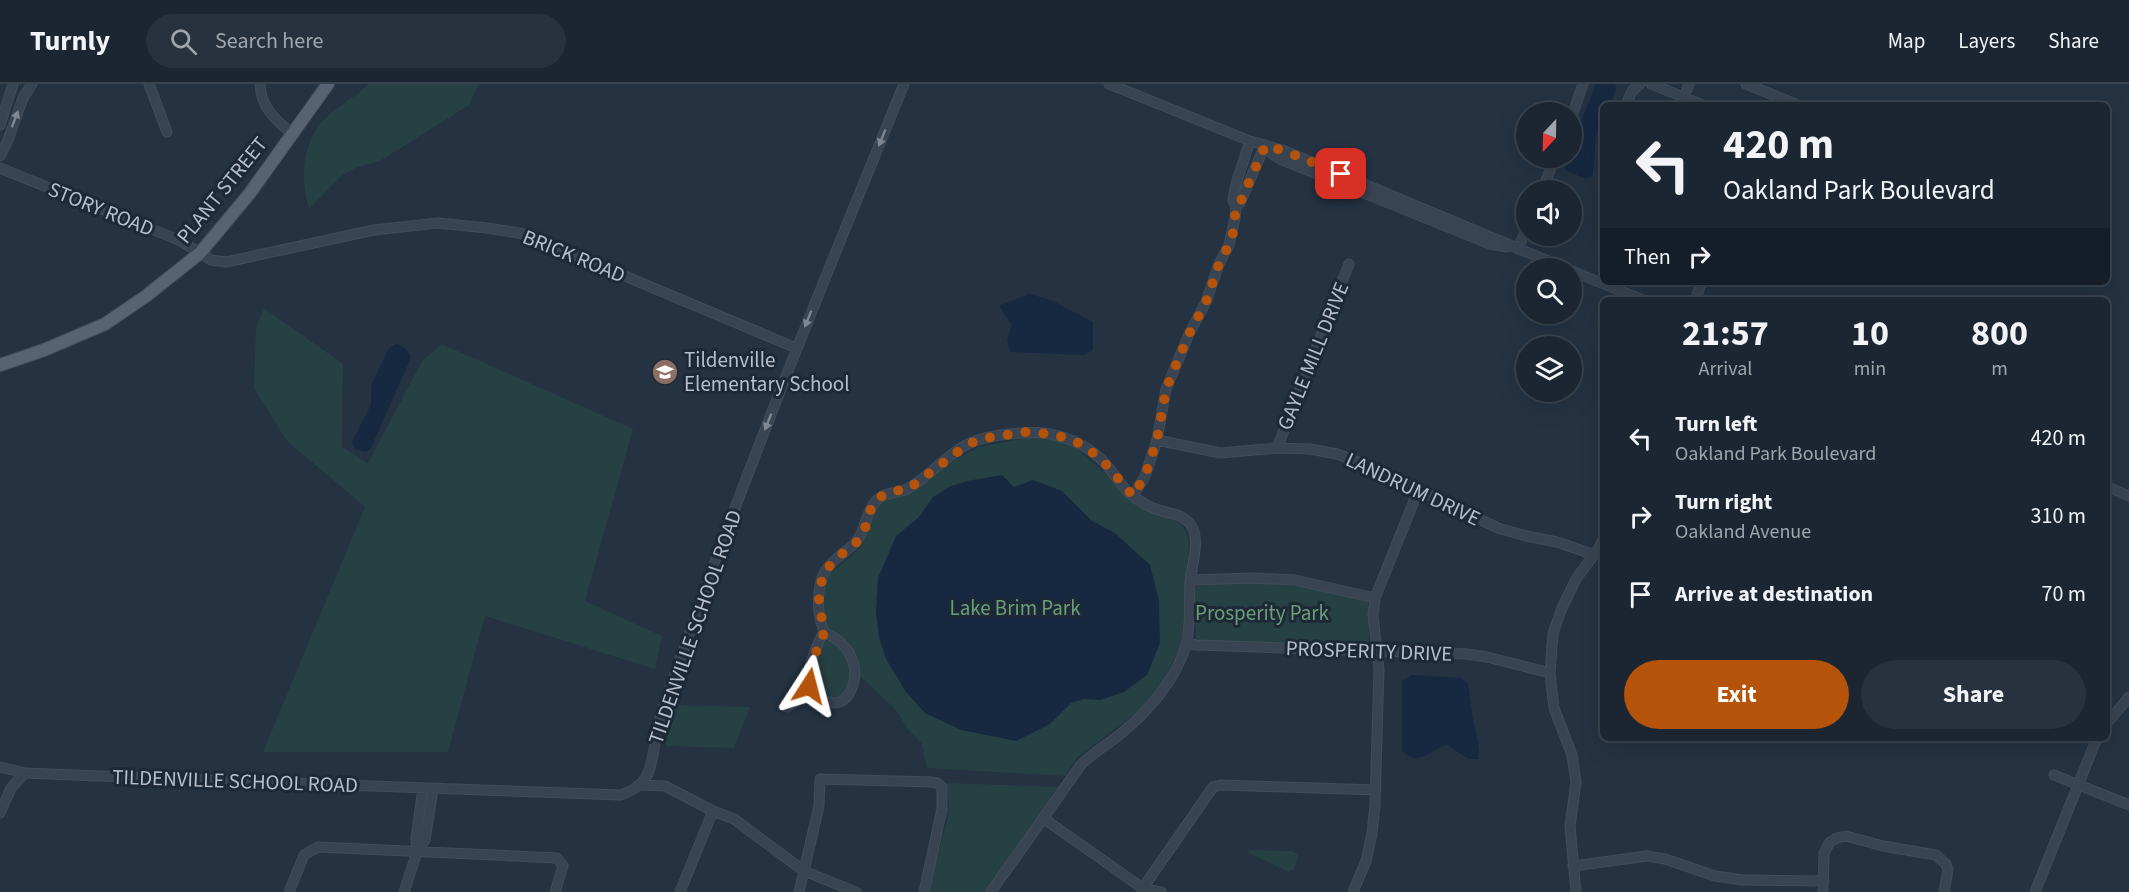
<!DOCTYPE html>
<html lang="en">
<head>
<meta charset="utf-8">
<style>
	body { margin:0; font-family:"Source Sans 3",sans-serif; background:#28323e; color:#f1f3f6; height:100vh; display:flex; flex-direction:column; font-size:22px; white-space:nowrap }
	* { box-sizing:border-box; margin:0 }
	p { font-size:20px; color:#a0a5ac }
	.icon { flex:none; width:33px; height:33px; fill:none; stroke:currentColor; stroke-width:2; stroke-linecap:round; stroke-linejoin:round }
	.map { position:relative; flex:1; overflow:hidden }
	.details { position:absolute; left:1600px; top:213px; width:510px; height:444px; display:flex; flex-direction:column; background:#1b2632; border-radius:9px; box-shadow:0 6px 24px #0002,0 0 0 2px #39434d }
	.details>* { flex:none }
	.guide { position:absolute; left:1600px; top:18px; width:510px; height:183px; border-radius:9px; box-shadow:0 6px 24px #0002,0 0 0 2px #39434d; background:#1b2632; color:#f1f3f6; overflow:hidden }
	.needle { width:39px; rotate:202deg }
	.tools { position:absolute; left:1516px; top:18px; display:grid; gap:12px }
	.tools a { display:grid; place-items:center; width:66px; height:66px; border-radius:50%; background:#1b2632; box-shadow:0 6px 24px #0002,0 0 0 2px #39434d; font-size:30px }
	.pin { position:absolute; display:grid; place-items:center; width:51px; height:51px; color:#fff; margin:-26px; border-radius:12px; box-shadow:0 3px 9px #0006 }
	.me { position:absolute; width:66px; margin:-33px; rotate:9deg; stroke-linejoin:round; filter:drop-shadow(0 0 4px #0008) }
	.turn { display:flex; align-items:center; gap:21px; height:126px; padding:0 24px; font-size:27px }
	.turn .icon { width:78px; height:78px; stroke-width:2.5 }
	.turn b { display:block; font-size:42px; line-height:51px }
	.then { display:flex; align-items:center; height:57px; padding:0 24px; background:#0003; gap:12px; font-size:22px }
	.eta { display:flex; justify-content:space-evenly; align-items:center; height:102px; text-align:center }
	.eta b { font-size:36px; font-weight:700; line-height:42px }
	.primary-button { display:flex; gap:12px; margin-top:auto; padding:12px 24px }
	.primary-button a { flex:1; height:69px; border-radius:36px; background:#b45309; color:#fff; font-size:24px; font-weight:700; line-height:69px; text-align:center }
	.primary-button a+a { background:#28323e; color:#f1f3f6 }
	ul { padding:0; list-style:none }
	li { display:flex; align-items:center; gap:18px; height:78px; padding:0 24px }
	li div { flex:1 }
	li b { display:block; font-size:22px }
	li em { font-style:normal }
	header { display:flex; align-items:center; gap:36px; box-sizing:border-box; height:84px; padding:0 30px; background:#1b2632; border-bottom:2px solid #39434d }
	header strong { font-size:28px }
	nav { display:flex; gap:33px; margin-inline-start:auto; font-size:21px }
	.search { width:420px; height:54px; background:#28323e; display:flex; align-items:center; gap:15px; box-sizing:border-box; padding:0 21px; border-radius:33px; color:#a0a5ac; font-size:22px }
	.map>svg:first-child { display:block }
	.green { fill:#264143 }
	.water { fill:#162941 }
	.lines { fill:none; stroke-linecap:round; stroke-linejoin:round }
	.minor-casing { stroke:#424d5b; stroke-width:11 }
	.major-casing { stroke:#424d5b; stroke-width:14 }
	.minor { stroke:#394452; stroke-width:9 }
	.major { stroke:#576372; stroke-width:12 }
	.oneway { fill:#7e8895 }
	.route { stroke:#b45309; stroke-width:10; stroke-dasharray:0 18 }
	.labels { text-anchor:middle; stroke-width:6; stroke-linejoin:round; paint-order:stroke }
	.street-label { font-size:21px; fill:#b6bfcc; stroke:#1d2937 }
	.poi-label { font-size:21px; fill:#b6bfcc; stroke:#1d2937; text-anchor:start }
	.park-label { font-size:21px; fill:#6b9e75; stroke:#1d2937 }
</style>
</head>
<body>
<header>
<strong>Turnly</strong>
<div class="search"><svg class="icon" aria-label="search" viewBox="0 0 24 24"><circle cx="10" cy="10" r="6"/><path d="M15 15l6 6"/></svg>Search here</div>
<nav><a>Map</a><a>Layers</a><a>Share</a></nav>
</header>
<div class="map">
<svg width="2129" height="808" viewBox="0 0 2129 808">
	<rect width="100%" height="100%" fill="#243242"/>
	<path class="green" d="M368,0H479L469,21L380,77L358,83L342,91L309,125C299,91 302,54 331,29C343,19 357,12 368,0Z
		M264,224L343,280L342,363L368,379L422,277L442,260L633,345L585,517L662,552L655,585L485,532L448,668H263L365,423L286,356L254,304L256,244Z
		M1031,353L1069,358L1151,428L1171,434L1180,440L1186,447L1189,459L1182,552L1178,567L1161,601L1138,627L1077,674L1065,692L927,684L922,660L908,645L895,625L860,592L849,558L837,548L825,543L822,520L826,494L860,464L875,424L890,410L908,407L956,375L979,363Z
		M1259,499L1301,502L1368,518L1369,558L1365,562L1196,557L1195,507L1198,501Z
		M830,555C836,559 847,567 850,575C856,592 843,629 821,610C817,606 814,600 813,594C812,581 821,570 823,558Z
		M675,621L750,623L734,664L665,662Z
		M945,699L1058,703L985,808H930C930,775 959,731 945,699Z
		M1248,766L1292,767L1297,770L1298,774L1294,785L1289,788L1249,769Z"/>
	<path class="water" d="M1596,0H1615L1616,5L1610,21H1604L1603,35L1596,53L1593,89L1592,93L1587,95L1567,87L1564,83L1567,74H1572V61Z
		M1029,210L1051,216L1093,238V265L1085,271L1010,268L1007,255L1012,241L999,222Z
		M397,260L406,265L411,273L371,364L366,368L355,365L352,358L371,321V302L389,264Z
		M1002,391L1014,403L1033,396L1062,407L1092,437L1115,449L1150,481L1159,517L1160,559L1147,591L1124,608L1100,616L1084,615L1071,619L1050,640L1016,657L961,646L925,629L906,608L886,575L879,553L876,527L878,494L896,452L919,433L933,413L949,403L967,397Z
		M1412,591L1461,594L1468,599L1472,629L1479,665L1478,675H1469L1447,661C1431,665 1416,685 1402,666V597Z"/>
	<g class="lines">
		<g class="minor-casing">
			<path id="minor" d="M149,0L167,48
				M260,0C261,24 275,35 292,50
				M1109,0L1250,57L1285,67L1565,184
				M1651,0L1703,21
				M1746,0L1798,21
				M1684,13L1689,0
				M1626,21L1632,7L1640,0
				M1572,32L1583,0
				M0,41L13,0
				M1265,61L1273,71L1282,76L1490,160L1507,163
				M0,72L8,56L23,14L32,0
				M0,84L181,157L211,176L226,178L374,146L438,139L487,144L525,150L796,264
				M1542,106L1555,74
				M1236,123L1240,119L1265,61
				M1518,165L1527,143
				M1572,187L1643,216
				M1695,216L1702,198
				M1157,356L1220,369L1277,364L1310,365L1337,370L1361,379L1498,444L1526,452L1557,458L1595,471
				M1277,364L1349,180
				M2108,403L2129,412
				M1133,412L1145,392L1157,356L1166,305L1189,250L1206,218L1219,180L1229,161L1235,134L1236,123L1233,116L1236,100L1250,57
				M1191,496L1252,494L1295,496L1375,514
				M824,549C848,556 863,585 850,608C848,612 845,616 840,618C831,620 823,618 817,612C801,597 812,574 819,557C820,555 823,550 824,548C824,545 822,542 821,539C817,523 817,500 826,486C834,473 850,467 858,455C866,443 866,427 877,416C886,407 899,410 909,404C930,392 946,371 968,360C984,352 1005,350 1022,349C1051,346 1082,356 1103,377C1112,387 1119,398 1128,408C1136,415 1144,420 1153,424C1167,430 1183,428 1192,443C1200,457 1192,481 1190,497C1189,517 1191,541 1186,561C1176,596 1147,629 1119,651C1106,662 1092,669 1080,682L991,808
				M1186,559L1196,561L1467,570L1487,573L1550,589
				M787,623L812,607
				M2108,638L2129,613
				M0,683L25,689L123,693L621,711C631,707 640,703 646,693C653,683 655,654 658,640C666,613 676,586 686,559C752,370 829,185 904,0
				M2054,691L2129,721
				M640,701L665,702L713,727L734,735L804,787L856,808
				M0,729L11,704L25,689
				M1043,734L1148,808
				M417,768L416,755L423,704
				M1573,782L1647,772L1665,775L1715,792L1743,796L1824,797
				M1144,805L1161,808
				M289,808L304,771L318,763L557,774L563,782L555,808
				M404,808L417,768L425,756L433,705
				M680,808L713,727
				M799,808L819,722L820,695L932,698L937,699L942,703V725L924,808
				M1142,808L1147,798L1213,703L1221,701L1376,706
				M1353,808L1366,777L1372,750L1375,720L1379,585L1373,531L1375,514L1418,407
				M1576,808L1570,742L1576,698L1572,671L1554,624L1550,589L1553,549L1562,524L1576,495L1599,464L1604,453
				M1823,808L1824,769L1830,758L1837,754L1846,752L1883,762L1936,771L1946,780L1948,786L1944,808
				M2035,808L2097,654"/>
		</g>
		<g class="major-casing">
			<path id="major" d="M0,281L44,266L105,240L146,212L200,169L250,109L328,0"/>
		</g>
		<use href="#minor" class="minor"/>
		<use href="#major" class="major"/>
	</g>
	<defs><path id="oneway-solid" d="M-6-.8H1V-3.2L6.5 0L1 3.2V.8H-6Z" transform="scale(1.5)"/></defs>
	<g class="oneway">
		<use href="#oneway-solid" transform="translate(15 35) rotate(-69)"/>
		<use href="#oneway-solid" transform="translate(882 54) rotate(112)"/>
		<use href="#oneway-solid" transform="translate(808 235) rotate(112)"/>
		<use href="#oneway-solid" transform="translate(768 338) rotate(112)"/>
	</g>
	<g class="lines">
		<path class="route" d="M809,602V585L824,549L819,517V506L825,487L838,473L856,459L865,445L868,430L878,414L892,407L907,406L968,360L987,354L1024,348L1050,350L1071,355L1087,364L1103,377L1133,412L1145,392L1157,356L1166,305L1189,250L1206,218L1219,180L1229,161L1233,149L1236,123L1240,119L1265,62L1285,67L1341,90"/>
	</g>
	<defs>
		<g id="school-disc" transform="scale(1.35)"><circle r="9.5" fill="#8d6e63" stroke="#1d2937"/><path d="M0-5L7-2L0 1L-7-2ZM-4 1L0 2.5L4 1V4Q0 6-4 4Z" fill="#fff"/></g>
	</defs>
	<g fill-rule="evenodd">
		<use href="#school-disc" x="665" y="288"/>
	</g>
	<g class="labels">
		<g class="street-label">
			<text transform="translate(222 106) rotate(-51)" y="7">PLANT STREET</text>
			<text transform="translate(101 125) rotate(22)" y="7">STORY ROAD</text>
			<text transform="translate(574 172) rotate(22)" y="7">BRICK ROAD</text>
			<text transform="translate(1313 272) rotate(-68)" y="7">GAYLE MILL DRIVE</text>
			<text transform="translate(1413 405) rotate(25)" y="7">LANDRUM DRIVE</text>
			<text transform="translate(695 543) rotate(-71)" y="7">TILDENVILLE SCHOOL ROAD</text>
			<text transform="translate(1369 567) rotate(2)" y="7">PROSPERITY DRIVE</text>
			<text transform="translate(235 697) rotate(2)" y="7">TILDENVILLE SCHOOL ROAD</text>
		</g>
		<g class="poi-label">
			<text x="684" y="283">Tildenville<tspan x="684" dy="24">Elementary School</tspan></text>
		</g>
		<g class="park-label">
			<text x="1015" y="531">Lake Brim Park</text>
			<text x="1262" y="536">Prosperity Park</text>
		</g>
	</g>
</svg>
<div class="tools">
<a><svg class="needle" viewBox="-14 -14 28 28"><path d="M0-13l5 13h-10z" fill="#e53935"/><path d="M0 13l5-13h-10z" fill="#a0a5ac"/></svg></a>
<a><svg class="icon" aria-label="sound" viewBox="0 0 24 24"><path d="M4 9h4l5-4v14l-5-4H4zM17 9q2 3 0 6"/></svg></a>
<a><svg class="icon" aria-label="search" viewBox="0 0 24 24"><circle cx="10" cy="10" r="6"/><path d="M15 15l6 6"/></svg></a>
<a><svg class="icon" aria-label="layers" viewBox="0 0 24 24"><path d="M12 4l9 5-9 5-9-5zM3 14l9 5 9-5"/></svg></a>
</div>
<div class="pin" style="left:1341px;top:90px;background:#d93025"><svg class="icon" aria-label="arrive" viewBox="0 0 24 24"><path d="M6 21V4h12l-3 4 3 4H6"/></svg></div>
<svg class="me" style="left:809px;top:602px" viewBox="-20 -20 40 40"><path d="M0-17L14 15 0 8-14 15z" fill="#b45309" stroke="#fff" stroke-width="4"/></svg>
<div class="guide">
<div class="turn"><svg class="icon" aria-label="left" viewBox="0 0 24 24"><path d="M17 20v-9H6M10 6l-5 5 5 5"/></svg><div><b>420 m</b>Oakland Park Boulevard</div></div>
<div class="then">Then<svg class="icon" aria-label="right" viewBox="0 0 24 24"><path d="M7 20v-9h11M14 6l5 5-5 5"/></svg></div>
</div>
<section class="details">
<div class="eta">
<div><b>21:57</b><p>Arrival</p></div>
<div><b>10</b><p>min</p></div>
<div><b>800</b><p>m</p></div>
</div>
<ul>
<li><svg class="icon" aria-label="left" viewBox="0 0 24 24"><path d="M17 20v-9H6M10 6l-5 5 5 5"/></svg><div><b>Turn left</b><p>Oakland Park Boulevard</p></div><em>420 m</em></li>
<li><svg class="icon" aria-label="right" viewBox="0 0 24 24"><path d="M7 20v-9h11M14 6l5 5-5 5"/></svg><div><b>Turn right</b><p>Oakland Avenue</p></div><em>310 m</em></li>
<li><svg class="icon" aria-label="arrive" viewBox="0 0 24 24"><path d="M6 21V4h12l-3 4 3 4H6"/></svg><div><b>Arrive at destination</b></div><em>70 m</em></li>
</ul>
<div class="primary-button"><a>Exit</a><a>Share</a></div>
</section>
</div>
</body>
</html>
